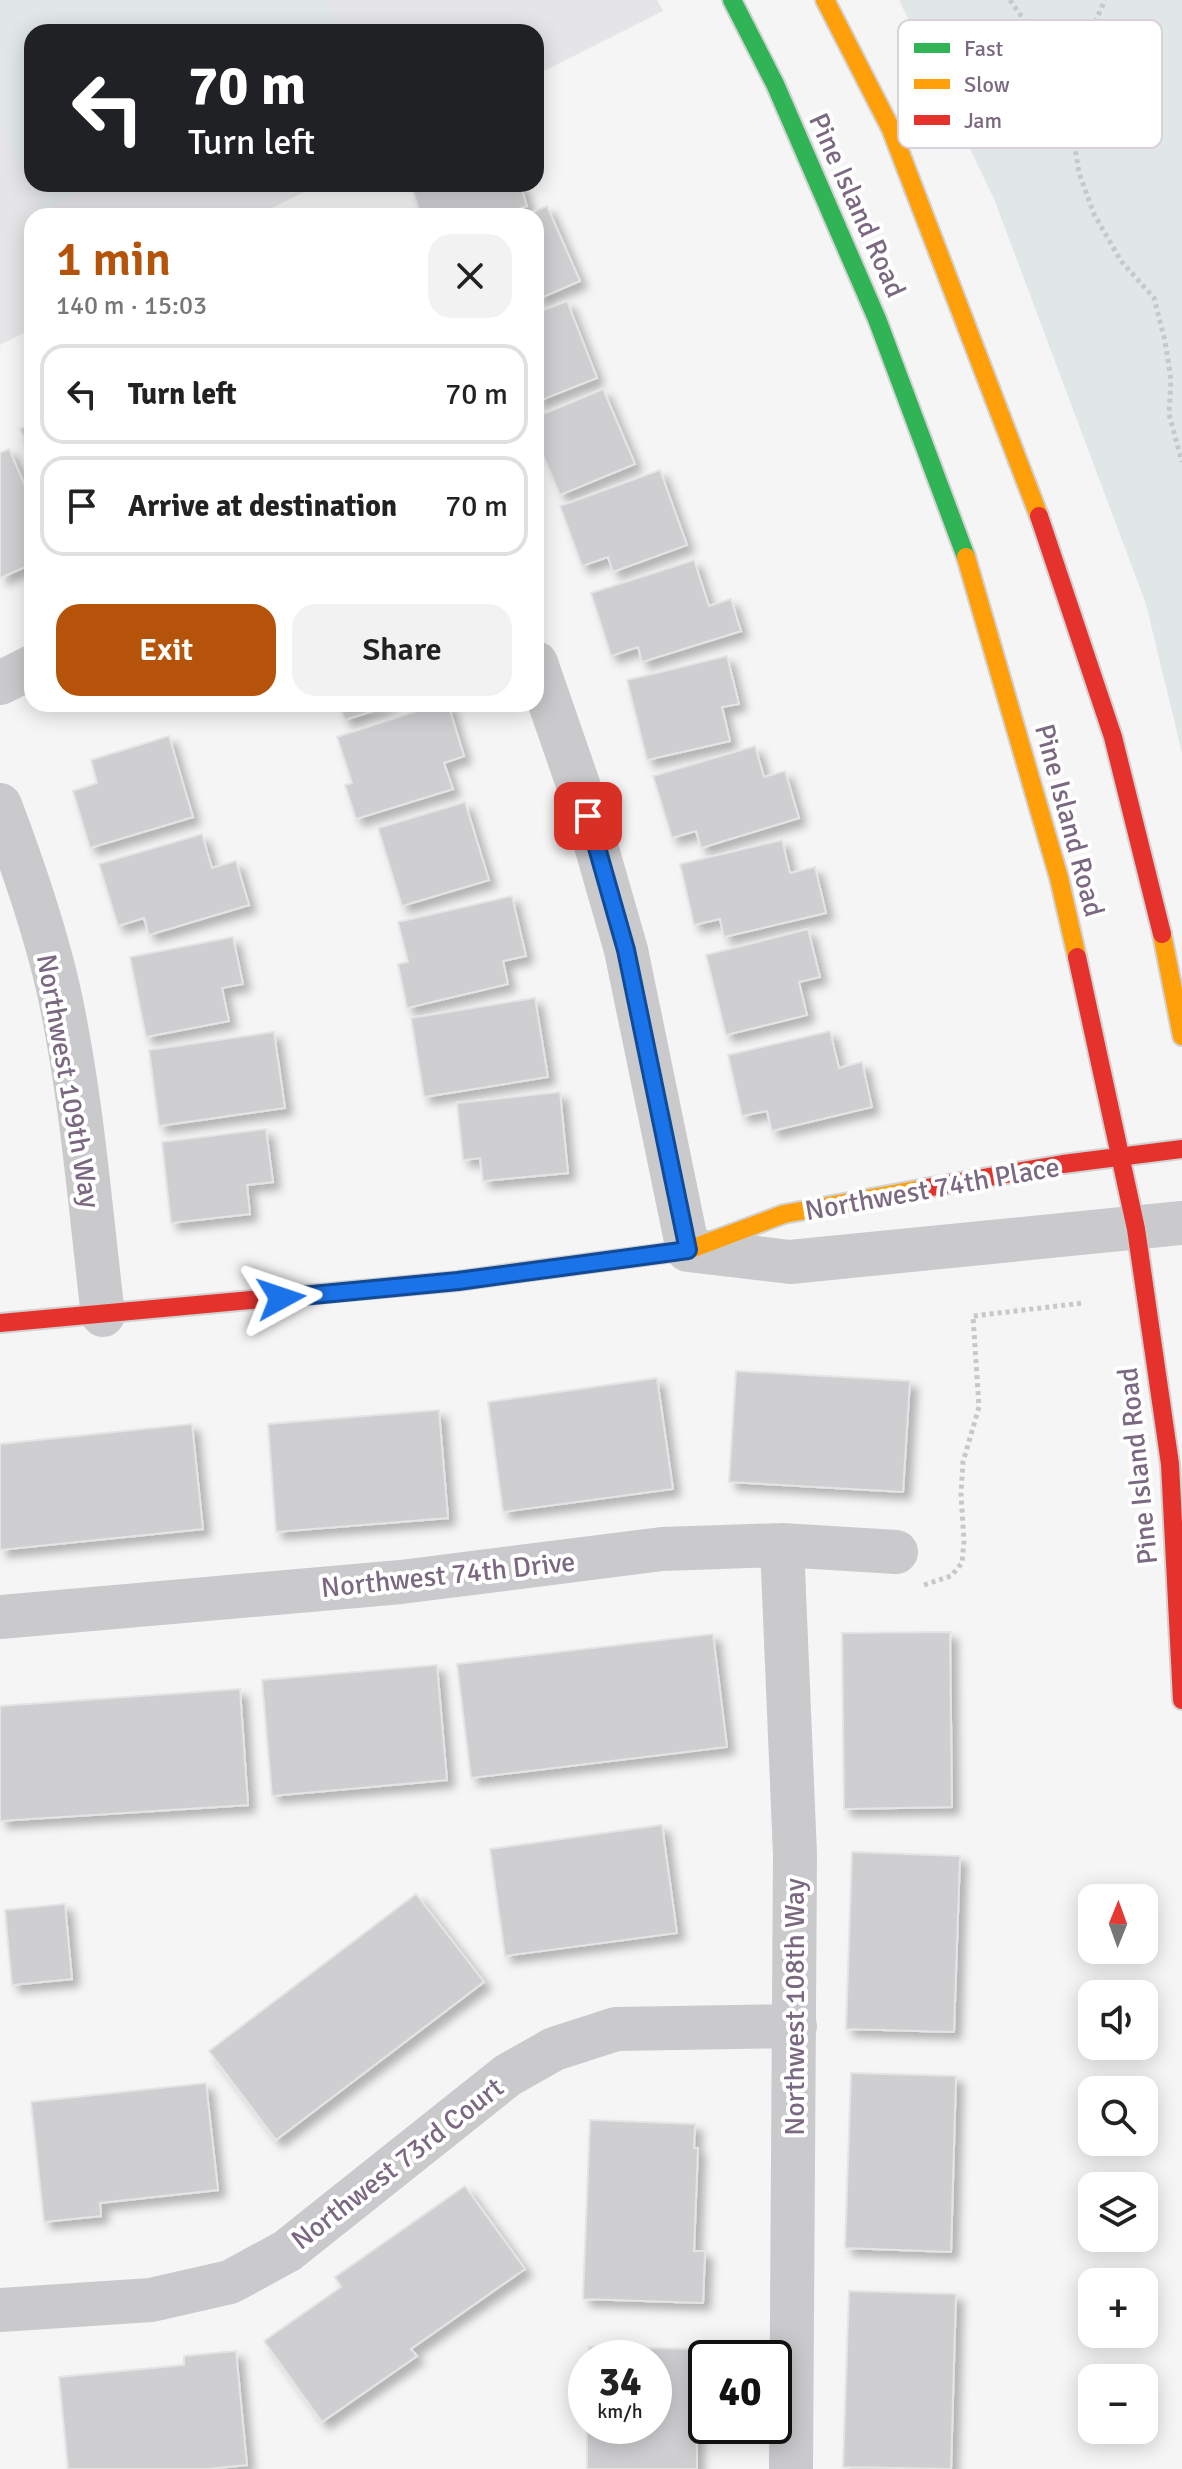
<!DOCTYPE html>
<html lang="en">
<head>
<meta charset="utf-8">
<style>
	body { margin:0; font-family:Signika,sans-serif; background:#f2f2f2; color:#222; height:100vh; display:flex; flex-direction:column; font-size:30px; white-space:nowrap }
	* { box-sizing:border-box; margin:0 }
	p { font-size:26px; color:#767676 }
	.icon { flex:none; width:44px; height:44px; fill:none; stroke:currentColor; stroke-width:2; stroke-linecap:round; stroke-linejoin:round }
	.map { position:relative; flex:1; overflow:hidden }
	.panel { position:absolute; left:24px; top:208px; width:520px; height:504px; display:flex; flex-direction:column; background:#fff; border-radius:24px; box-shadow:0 4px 20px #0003 }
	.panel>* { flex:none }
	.guide { position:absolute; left:24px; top:24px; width:520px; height:168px; border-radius:24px; box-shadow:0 4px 20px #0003; background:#202124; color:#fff; overflow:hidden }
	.needle { width:52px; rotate:1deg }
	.tools { position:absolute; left:1078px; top:1884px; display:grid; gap:16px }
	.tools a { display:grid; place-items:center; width:80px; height:80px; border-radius:16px; background:#fff; box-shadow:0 4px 20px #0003; font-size:40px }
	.speed { position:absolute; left:568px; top:2340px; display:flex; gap:16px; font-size:40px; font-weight:700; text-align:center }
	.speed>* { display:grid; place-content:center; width:104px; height:104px; border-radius:50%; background:#fff; box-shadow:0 4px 20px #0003; line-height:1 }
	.speed small { font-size:20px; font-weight:400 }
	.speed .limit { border:4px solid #111; border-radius:12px; background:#fff; color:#111 }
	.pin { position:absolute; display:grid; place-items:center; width:68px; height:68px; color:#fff; margin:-34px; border-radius:16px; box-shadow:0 4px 12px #0006 }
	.me { position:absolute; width:88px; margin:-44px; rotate:85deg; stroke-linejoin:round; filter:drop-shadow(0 0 6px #0008) }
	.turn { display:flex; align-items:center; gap:28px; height:168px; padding:0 32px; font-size:36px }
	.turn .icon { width:104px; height:104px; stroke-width:2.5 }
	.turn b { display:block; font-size:56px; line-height:68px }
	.round { display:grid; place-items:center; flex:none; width:84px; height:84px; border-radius:24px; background:#f2f2f2 }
	.head { display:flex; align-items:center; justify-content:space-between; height:136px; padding:0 32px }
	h1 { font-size:48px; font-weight:600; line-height:60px; color:#b45309 }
	.button { display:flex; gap:16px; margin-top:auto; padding:16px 32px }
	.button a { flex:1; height:92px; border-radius:24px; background:#b45309; color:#fff; font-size:32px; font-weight:600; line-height:92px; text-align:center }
	.button a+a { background:#f2f2f2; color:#222 }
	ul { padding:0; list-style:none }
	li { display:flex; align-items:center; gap:24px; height:100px; margin:0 16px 12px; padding:0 16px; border:4px solid #e0e0e0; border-radius:24px }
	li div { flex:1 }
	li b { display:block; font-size:30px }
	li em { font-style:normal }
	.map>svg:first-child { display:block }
	.built { fill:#e5e5e7 }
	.green { fill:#e1e6e6 }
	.building { fill:#cfced0; stroke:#e4e4e4; stroke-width:2; filter:url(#shadow) }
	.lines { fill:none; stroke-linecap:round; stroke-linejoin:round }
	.fast-casing { stroke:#d2d1d2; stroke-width:22 }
	.slow-casing { stroke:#d2d1d2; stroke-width:22 }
	.jam-casing { stroke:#d2d1d2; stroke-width:22 }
	.path { stroke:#c8c7c9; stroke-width:5; stroke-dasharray:4 4; stroke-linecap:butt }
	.street { stroke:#cac9cb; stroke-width:44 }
	.fast { stroke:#30b455; stroke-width:18 }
	.slow { stroke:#ff9f0a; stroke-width:18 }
	.jam { stroke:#e5322d; stroke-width:18 }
	.route-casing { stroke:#114b97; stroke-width:20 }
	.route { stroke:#1a73e8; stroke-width:14 }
	.labels { text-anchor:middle; stroke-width:8; stroke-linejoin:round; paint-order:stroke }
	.street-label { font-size:28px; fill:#7b6881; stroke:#fff }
	.key { fill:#fff; stroke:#d7d2d9; stroke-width:2 }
	.key-label { font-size:22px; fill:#7b6881 }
</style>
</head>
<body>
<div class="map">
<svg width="1182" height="2469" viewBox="0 0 1182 2469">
	<defs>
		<filter id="shadow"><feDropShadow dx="7" dy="7" stdDeviation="4" flood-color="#0004"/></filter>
	</defs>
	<rect width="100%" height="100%" fill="#f4f5f4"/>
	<path class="built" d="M0,0H657L663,11L536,75V32H32V184H320L256,216H32V329L0,345Z"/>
	<path class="green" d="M9,0H326L342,32H32V184H97L43,211L0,124V5Z
		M899,0H1182V753L1146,604L994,199Z"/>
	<path class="building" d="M423,184H520L527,206L498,216H421L412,188Z
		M547,206L580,281L536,300V216H524Z
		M567,301L597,378L536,402V313Z
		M603,389L635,464L560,495L536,439V417Z
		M32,424V455L20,429Z
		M9,449L32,502V564L0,578V453Z
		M660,470L687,545L613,572L608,557L582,566L560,506Z
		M694,560L709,606L731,599L741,631L642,662L638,647L611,656L591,593Z
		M727,656L739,704L722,707L730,741L647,760L627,680Z
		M339,704H394L345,720Z
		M438,704H448L464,756L444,763L453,789L356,819L345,785L352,783L337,737Z
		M169,736L193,817L90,848L73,791L97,783L91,760Z
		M755,746L764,777L785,771L799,818L701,848L696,831L672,838L653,776Z
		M465,802L489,880L402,906L378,828Z
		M202,834L212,868L236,861L249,905L149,935L144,918L118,926L99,864Z
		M782,840L790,873L815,867L826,913L724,937L720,919L694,925L680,864Z
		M512,896L526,956L503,961L508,984L407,1008L398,964L408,962L398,922Z
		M808,929L820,977L799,982L807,1015L726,1035L706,955Z
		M233,937L243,984L222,988L229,1021L146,1037L130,957Z
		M535,998L548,1077L424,1097L411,1018Z
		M830,1031L839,1068L862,1062L872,1107L772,1131L767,1111L742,1116L728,1055Z
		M274,1032L285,1108L159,1126L149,1050Z
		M560,1092L568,1173L483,1181L480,1158L463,1160L457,1103Z
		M266,1129L273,1182L247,1185L250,1214L171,1223L162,1142Z
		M736,1371L910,1381L903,1492L729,1482Z
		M657,1378L673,1489L503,1512L488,1402Z
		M439,1410L448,1518L276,1532L268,1424Z
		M192,1424L203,1529L0,1550V1444Z
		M950,1632L952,1807L844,1809L842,1633Z
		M713,1634L727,1747L471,1778L457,1664Z
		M437,1665L447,1780L272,1796L262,1680Z
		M240,1689L248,1805L0,1821V1706Z
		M662,1825L677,1933L505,1956L490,1849Z
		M852,1852L960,1856L954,2032L846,2029Z
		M416,1894L484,1982L276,2140L209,2051Z
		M65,1904L72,1979L12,1985L5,1910Z
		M851,2073L956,2076L951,2252L845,2248Z
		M206,2083L218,2190L100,2203L101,2216L44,2222L31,2102Z
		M590,2120L695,2124L694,2148H698L694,2251H705L703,2303L583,2299Z
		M465,2186L525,2269L411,2349L417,2356L322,2422L264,2341L341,2287L335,2277Z
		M849,2291L956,2294L951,2469L843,2467Z
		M589,2347L696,2349L697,2469H587V2426H654V2358H588Z
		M236,2351L247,2465L208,2469H68L59,2377L184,2365V2356Z"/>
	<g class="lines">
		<g class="fast-casing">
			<path id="fast" d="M732,0L775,84L877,319L966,557"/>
		</g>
		<g class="slow-casing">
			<path id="slow" d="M825,0L891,129L1039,516
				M966,557L1059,878L1077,957
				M1162,934L1182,1036
				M515,1273L688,1250L784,1214L926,1188"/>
		</g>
		<g class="jam-casing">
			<path id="jam" d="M1039,516L1113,737L1162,934
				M1077,957L1136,1229L1170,1464L1182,1700
				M926,1188L1063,1164L1182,1149
				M0,1323L458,1281L515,1273"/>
		</g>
		<path class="path" d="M1010,0L1054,64L1067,98L1079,173L1094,214L1121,261L1154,298L1165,341L1171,380L1169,414L1182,462
			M1067,97L1083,49L1105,0
			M924,1585L951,1576L962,1563L964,1541L961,1495L963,1462L979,1407L973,1316L1083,1303"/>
		<path class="street" d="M536,663L580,790L626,950L688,1250L790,1262L1182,1223
			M0,683L32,667
			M0,805C23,866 45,929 59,992C82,1098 90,1207 103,1315
			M782,1545L795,1855L791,2469
			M0,1617L401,1582L662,1549L782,1545L896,1552
			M0,2310L151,2300L230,2282L287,2251L508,2075L554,2049L616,2029L795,2026"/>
		<use href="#fast" class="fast"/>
		<use href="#slow" class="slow"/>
		<use href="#jam" class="jam"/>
	</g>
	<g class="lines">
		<g class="route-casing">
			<path id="route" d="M281,1298L458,1281L688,1250L626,950L588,816"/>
		</g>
		<use href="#route" class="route"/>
	</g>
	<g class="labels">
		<g class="street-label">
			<text transform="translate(858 205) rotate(66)" y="10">Pine Island Road</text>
			<text transform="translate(1070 820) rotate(75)" y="10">Pine Island Road</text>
			<text transform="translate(69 1081) rotate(80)" y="10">Northwest 109th Way</text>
			<text transform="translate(932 1188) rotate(-10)" y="10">Northwest 74th Place</text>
			<text transform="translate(1137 1466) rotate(-96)" y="10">Pine Island Road</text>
			<text transform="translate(448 1574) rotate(-6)" y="10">Northwest 74th Drive</text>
			<text transform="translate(794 2007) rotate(-90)" y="10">Northwest 108th Way</text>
			<text transform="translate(397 2163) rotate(-38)" y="10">Northwest 73rd Court</text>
		</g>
	</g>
	<rect x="898" y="20" width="264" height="128" rx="12" class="key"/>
	<rect x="914" y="43" width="36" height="10" fill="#30b455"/>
	<rect x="914" y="79" width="36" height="10" fill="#ff9f0a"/>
	<rect x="914" y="115" width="36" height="10" fill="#e5322d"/>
	<g class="key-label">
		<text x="964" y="56">Fast</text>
		<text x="964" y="92">Slow</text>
		<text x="964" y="128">Jam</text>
	</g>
</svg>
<div class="tools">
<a><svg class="needle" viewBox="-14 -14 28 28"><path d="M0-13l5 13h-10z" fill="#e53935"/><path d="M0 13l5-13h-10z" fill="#767676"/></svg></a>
<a><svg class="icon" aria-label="sound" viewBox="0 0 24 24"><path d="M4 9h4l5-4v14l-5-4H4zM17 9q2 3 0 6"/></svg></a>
<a><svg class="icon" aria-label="search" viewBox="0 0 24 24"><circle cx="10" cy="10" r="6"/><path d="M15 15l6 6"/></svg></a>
<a><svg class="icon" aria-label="layers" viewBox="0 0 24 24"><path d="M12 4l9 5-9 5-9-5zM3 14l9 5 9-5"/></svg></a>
<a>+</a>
<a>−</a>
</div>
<div class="speed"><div>34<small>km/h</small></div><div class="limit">40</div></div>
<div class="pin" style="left:588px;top:816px;background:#d93025"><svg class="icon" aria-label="arrive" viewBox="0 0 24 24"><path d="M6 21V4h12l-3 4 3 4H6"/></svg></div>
<svg class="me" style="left:281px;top:1298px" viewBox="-20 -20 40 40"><path d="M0-17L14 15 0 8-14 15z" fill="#1a73e8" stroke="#fff" stroke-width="4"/></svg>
<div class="guide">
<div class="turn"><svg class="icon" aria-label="left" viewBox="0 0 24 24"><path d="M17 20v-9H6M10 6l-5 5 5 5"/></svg><div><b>70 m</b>Turn left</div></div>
</div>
<section class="panel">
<div class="head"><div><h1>1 min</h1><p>140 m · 15:03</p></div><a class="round"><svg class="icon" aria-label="close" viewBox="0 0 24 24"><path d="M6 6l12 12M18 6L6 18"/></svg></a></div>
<ul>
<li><svg class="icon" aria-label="left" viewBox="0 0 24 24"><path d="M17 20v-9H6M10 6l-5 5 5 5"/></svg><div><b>Turn left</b></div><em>70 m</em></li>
<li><svg class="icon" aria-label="arrive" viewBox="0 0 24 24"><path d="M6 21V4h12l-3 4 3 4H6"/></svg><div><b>Arrive at destination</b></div><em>70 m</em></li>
</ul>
<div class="button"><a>Exit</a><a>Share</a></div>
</section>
</div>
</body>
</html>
